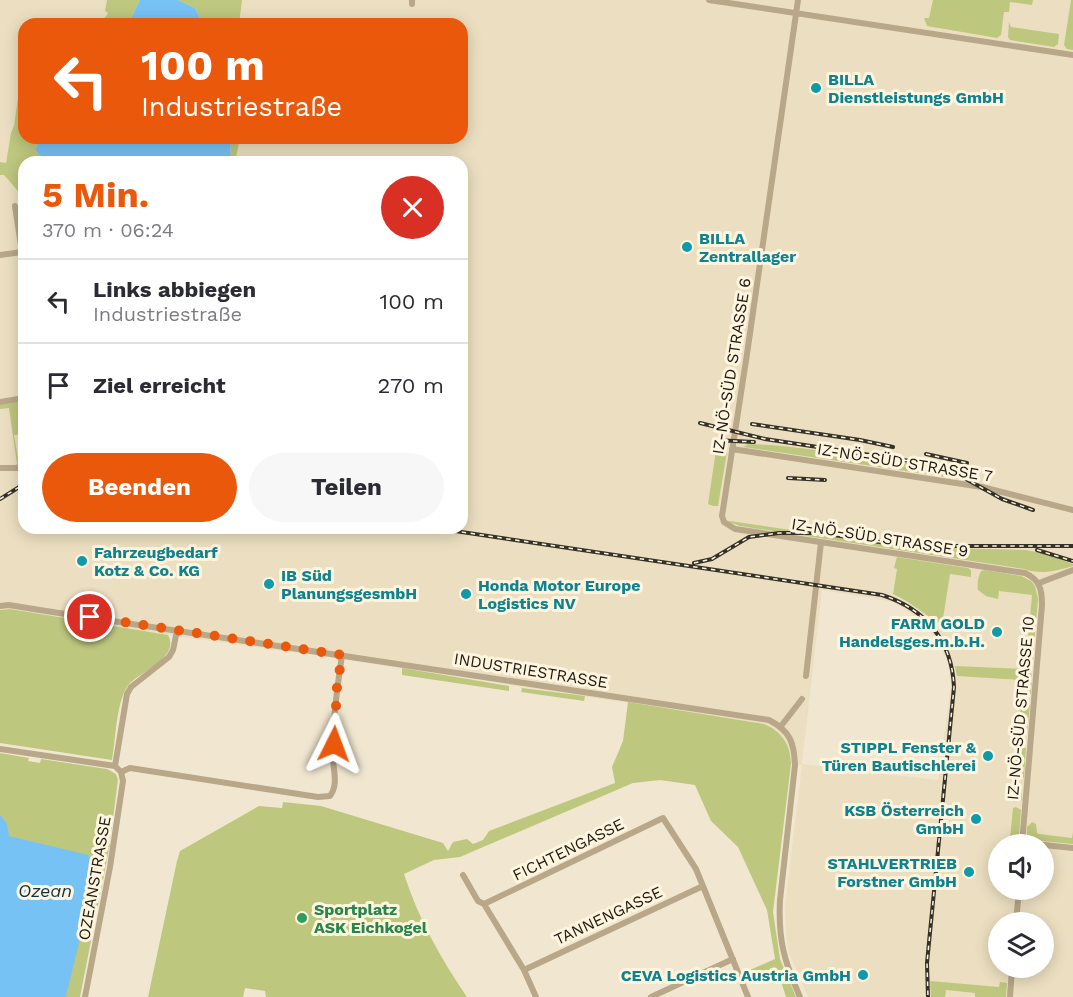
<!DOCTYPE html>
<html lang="de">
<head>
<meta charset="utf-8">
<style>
	body { margin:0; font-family:"Work Sans",sans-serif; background:#f7f7f7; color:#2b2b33; height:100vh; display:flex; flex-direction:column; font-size:22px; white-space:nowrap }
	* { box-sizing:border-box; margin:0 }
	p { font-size:20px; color:#7c7c81 }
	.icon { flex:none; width:33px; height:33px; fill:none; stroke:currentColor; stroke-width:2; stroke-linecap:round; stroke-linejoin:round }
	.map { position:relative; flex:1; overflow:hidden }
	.drawer { position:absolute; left:18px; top:156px; width:450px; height:378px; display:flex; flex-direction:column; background:#fff; border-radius:18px; box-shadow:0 3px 15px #0003 }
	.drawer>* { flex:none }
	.guide { position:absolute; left:18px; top:18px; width:450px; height:126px; border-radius:18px; box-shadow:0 3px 15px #0003; background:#ea580c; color:#fff; overflow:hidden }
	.fabs { position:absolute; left:988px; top:834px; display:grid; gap:12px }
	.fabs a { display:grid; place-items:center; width:66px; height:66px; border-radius:50%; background:#fff; box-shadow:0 3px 15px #0003; font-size:30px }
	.pin { position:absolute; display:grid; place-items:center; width:51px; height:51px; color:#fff; margin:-26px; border:3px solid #fff; border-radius:50%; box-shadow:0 2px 6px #0007 }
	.me { position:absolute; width:66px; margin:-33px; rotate:3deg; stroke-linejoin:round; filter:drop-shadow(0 0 4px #0008) }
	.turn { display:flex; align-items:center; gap:21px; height:126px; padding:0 24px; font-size:27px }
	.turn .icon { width:78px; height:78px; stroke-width:2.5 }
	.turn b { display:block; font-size:42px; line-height:51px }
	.round { display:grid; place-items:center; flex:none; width:63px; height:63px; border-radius:32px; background:#f7f7f7 }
	.head { display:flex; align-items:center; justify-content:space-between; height:102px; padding:0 24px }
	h1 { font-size:36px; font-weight:700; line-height:45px; color:#ea580c }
	.primary-button { display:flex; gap:12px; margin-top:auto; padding:12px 24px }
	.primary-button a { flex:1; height:69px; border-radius:36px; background:#ea580c; color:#fff; font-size:24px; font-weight:700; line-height:69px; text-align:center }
	.primary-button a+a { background:#f7f7f7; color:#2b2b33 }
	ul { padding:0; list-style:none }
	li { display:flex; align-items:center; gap:18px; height:84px; padding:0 24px; border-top:2px solid #e1e1e2 }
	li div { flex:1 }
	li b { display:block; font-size:22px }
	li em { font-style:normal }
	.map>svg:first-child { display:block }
	.built { fill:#ecdfc1; fill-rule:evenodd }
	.green { fill:#bec77e }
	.water { fill:#77c2f4 }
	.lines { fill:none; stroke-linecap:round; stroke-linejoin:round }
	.minor { stroke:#b9a789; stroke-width:6 }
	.rail-casing { stroke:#353127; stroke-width:4 }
	.rail { stroke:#fff4de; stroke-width:1.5; stroke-dasharray:4.5; stroke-linecap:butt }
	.route { stroke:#ea580c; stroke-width:10; stroke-dasharray:0 18 }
	.culture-dot { fill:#0f9aa8; stroke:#fff4de; stroke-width:2 }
	.leisure-dot { fill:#2e9e5b; stroke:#fff4de; stroke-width:2 }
	.labels { text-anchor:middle; stroke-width:6; stroke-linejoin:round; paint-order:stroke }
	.culture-label { font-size:16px; font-weight:bold; fill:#0d838f; stroke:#fff4de; text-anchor:start }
	.street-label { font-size:16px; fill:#1d1911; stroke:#fff4de }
	.leisure-label { font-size:16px; font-weight:bold; fill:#27864d; stroke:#fff4de; text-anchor:start }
	.water-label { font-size:18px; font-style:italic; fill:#113348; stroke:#fff4de }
</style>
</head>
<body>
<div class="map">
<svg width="1073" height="997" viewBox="0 0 1073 997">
	<rect width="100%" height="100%" fill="#f1e7d1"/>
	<path class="built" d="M0,0H1073V997H808L789,953L786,931L785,905L802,765L791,764V754L783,737L777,731L764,724L334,658L168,635L10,609L0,610ZM24,24H462V138H24ZM24,162H462V528H24ZM822,590L894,602L923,622L938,641L948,663L951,685L938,780L802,764ZM999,844H1044V890H999ZM999,922H1044V968H999Z"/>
	<path class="green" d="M107,0H140L128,24H101L108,13L105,11Z
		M178,0H242L239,24H203L195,8Z
		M933,0H1033L1032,5L1010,2L1009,12H1004L1001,35L997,38L927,26L924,18H929Z
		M1071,0H1073V50L1067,49L1064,45Z
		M1009,22L1011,27L1059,34L1058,44L1054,47L1010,40L1008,37Z
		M24,57V138H40L35,150L47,162H24V201L20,200L18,191L4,175H0V162L6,163L11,133L14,126Z
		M231,138H240L235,162H230Z
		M24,401V434L14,435L19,464L23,463L22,466H14L17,464L9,408L0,409V405Z
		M748,444C783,445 816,450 851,455C888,460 925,464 960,479L743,447Z
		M716,450L727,452L718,506H713L708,504Z
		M730,521L905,547L1026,550L1042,553L1073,564V566C1055,571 1042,575 1024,569L740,526L729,522Z
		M897,557L968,568L971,570V577L950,574L942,625C925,615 911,602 893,594L897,569L894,568Z
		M985,570L1021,576L1031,581L1035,586L1038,599L1033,658L1026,662L1032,595L999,591L998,599L986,596L978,590C977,584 978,577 981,571Z
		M10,609L168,635C180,657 142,671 130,683C116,698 116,739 112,760L0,743V610Z
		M955,666L1026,669L1032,675L1031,694H1021L1022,680L957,676Z
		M402,668L509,686V691L402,675Z
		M522,688L585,696L584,701L521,692Z
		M628,702L764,724C781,731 791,744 791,764L773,912L780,959L796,997H786L778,972L745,983L741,974L775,959L767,910L738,847L711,821L695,785L660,780L633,783L460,857L434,860L404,874C418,918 441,959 467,997H266L265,991L245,988L243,997H148L177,861L180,851L259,806L282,808L283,802L321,806L443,843L448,851L453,842L467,839L473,844L483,840L489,831L615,783L612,767L623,741Z
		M1021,702L1028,703L1030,705L1027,732L1018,731Z
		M1017,748H1026L1024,778L1015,777Z
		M0,753L29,758L28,761L40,763L41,759L107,769L116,774L118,780L111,833L107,843L110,844L80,997H0Z
		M1013,785L1022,786V800L1019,802H1013Z
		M1016,807L1021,810L1019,836L1015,840L1010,838L1013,808Z
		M1032,822L1036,824L1037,833L1039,834L1072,838L1073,832V844L1031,840L1027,835V827Z
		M930,981L999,987L1000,982L1007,983L1006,997H975V993L946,990L945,997H931Z"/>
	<path class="water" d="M140,0H178L195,8L203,24H128Z
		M40,138H231L230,162H47L35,150Z
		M0,815L7,824L9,836L88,855L94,869L93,885L66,996L64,997H0Z"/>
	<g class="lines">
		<path class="minor" d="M709,0L1073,55
			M798,0L747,354L722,516L724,522L735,529L1025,573C1040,580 1042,589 1042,605L1022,844
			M412,4V0
			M15,206L22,252
			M0,255L22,252L24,265
			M0,402L24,398
			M732,449L982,487L1073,510
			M0,468H24
			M1039,583L1073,570
			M0,606L9,605L46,611L769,720C790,731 794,742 795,765L780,900C778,940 784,961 800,997
			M806,676L821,542
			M781,726L802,699
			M0,749L115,766L121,772L123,781L110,867L85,997
			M115,766L127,694L131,687L169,657L173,650L177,631
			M121,772L130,768L318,797L330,796C338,785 334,773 333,760C332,725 337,689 342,655
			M1023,843L1039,844
			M1044,845L1073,848
			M463,875L478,901L484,904L524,970L536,997
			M484,904L663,818L696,869L748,997
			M1016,922L1019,890
			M524,970L703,886
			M651,997L733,959
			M1010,997L1012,968"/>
		<g class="rail-casing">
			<path id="rail" d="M700,423L765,439L923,463L957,474L1002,499L1033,510
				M752,424L860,440L893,447
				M715,440L754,442
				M926,454L967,463
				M788,478L825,480
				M0,499L24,484
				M435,528L882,595C925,609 952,640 954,687L927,963L928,997
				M1037,550L1073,561
				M694,563L712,559L749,537L779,533H821L906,546H1073"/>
		</g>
		<use href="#rail" class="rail"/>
	</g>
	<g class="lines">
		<path class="route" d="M90,617L342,655L337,687L334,744"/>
	</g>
	<g class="culture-dot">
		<circle cx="816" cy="88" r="6"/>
		<circle cx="687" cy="247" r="6"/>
		<circle cx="82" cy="561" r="6"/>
		<circle cx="269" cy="584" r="6"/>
		<circle cx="466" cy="594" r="6"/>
		<circle cx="997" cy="632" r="6"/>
		<circle cx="988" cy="756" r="6"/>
		<circle cx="976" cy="819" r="6"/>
		<circle cx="969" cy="872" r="6"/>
		<circle cx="863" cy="975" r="6"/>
	</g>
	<circle class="leisure-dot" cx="302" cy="918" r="6"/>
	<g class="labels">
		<g class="culture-label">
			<text x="828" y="85">BILLA<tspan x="828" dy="18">Dienstleistungs GmbH</tspan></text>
			<text x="699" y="244">BILLA<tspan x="699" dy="18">Zentrallager</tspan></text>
			<text x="94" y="558">Fahrzeugbedarf<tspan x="94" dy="18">Kotz &amp; Co. KG</tspan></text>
			<text x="281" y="581">IB Süd<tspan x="281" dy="18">PlanungsgesmbH</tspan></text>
			<text x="478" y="591">Honda Motor Europe<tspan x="478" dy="18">Logistics NV</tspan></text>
			<text x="985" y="629" text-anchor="end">FARM GOLD<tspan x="985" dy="18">Handelsges.m.b.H.</tspan></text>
			<text x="976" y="753" text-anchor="end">STIPPL Fenster &amp;<tspan x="976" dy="18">Türen Bautischlerei</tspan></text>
			<text x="964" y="816" text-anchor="end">KSB Österreich<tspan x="964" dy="18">GmbH</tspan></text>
			<text x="957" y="869" text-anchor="end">STAHLVERTRIEB<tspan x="957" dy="18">Forstner GmbH</tspan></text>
			<text x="851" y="981" text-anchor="end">CEVA Logistics Austria GmbH</text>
		</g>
		<g class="street-label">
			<text transform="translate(731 366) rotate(-81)" y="6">IZ-NÖ-SÜD STRASSE 6</text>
			<text transform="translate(905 462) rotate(9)" y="6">IZ-NÖ-SÜD STRASSE 7</text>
			<text transform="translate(880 537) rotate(9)" y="6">IZ-NÖ-SÜD STRASSE 9</text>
			<text transform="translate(531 670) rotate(9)" y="6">INDUSTRIESTRASSE</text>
			<text transform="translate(1020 708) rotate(-85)" y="6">IZ-NÖ-SÜD STRASSE 10</text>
			<text transform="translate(568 849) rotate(-26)" y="6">FICHTENGASSE</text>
			<text transform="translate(94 878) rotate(-80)" y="6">OZEANSTRASSE</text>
			<text transform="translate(608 915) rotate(-25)" y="6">TANNENGASSE</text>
		</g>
		<g class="leisure-label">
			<text x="314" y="915">Sportplatz<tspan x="314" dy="18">ASK Eichkogel</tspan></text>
		</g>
		<g class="water-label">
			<text x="45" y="897">Ozean</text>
		</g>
	</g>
</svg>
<div class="fabs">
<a><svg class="icon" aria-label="sound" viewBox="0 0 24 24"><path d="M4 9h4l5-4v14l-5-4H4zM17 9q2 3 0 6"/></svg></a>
<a><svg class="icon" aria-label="layers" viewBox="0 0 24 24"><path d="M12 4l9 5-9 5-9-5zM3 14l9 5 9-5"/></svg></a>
</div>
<div class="pin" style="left:90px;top:617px;background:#d93025"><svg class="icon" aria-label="arrive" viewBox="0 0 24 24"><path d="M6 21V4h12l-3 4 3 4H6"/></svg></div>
<svg class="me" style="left:334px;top:744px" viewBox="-20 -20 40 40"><path d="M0-17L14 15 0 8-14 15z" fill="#ea580c" stroke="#fff" stroke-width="4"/></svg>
<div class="guide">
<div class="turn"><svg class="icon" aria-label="left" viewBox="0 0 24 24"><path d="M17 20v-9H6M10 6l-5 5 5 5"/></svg><div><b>100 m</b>Industriestraße</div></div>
</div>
<section class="drawer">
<div class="head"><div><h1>5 Min.</h1><p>370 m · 06:24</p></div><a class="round" style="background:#d93025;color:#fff"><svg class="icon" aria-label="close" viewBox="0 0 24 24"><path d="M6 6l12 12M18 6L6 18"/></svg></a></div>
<ul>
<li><svg class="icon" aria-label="left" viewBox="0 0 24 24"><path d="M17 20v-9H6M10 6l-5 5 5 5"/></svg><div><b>Links abbiegen</b><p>Industriestraße</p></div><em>100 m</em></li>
<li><svg class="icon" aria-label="arrive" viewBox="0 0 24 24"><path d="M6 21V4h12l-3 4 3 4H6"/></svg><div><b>Ziel erreicht</b></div><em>270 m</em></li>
</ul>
<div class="primary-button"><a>Beenden</a><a>Teilen</a></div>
</section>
</div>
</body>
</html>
